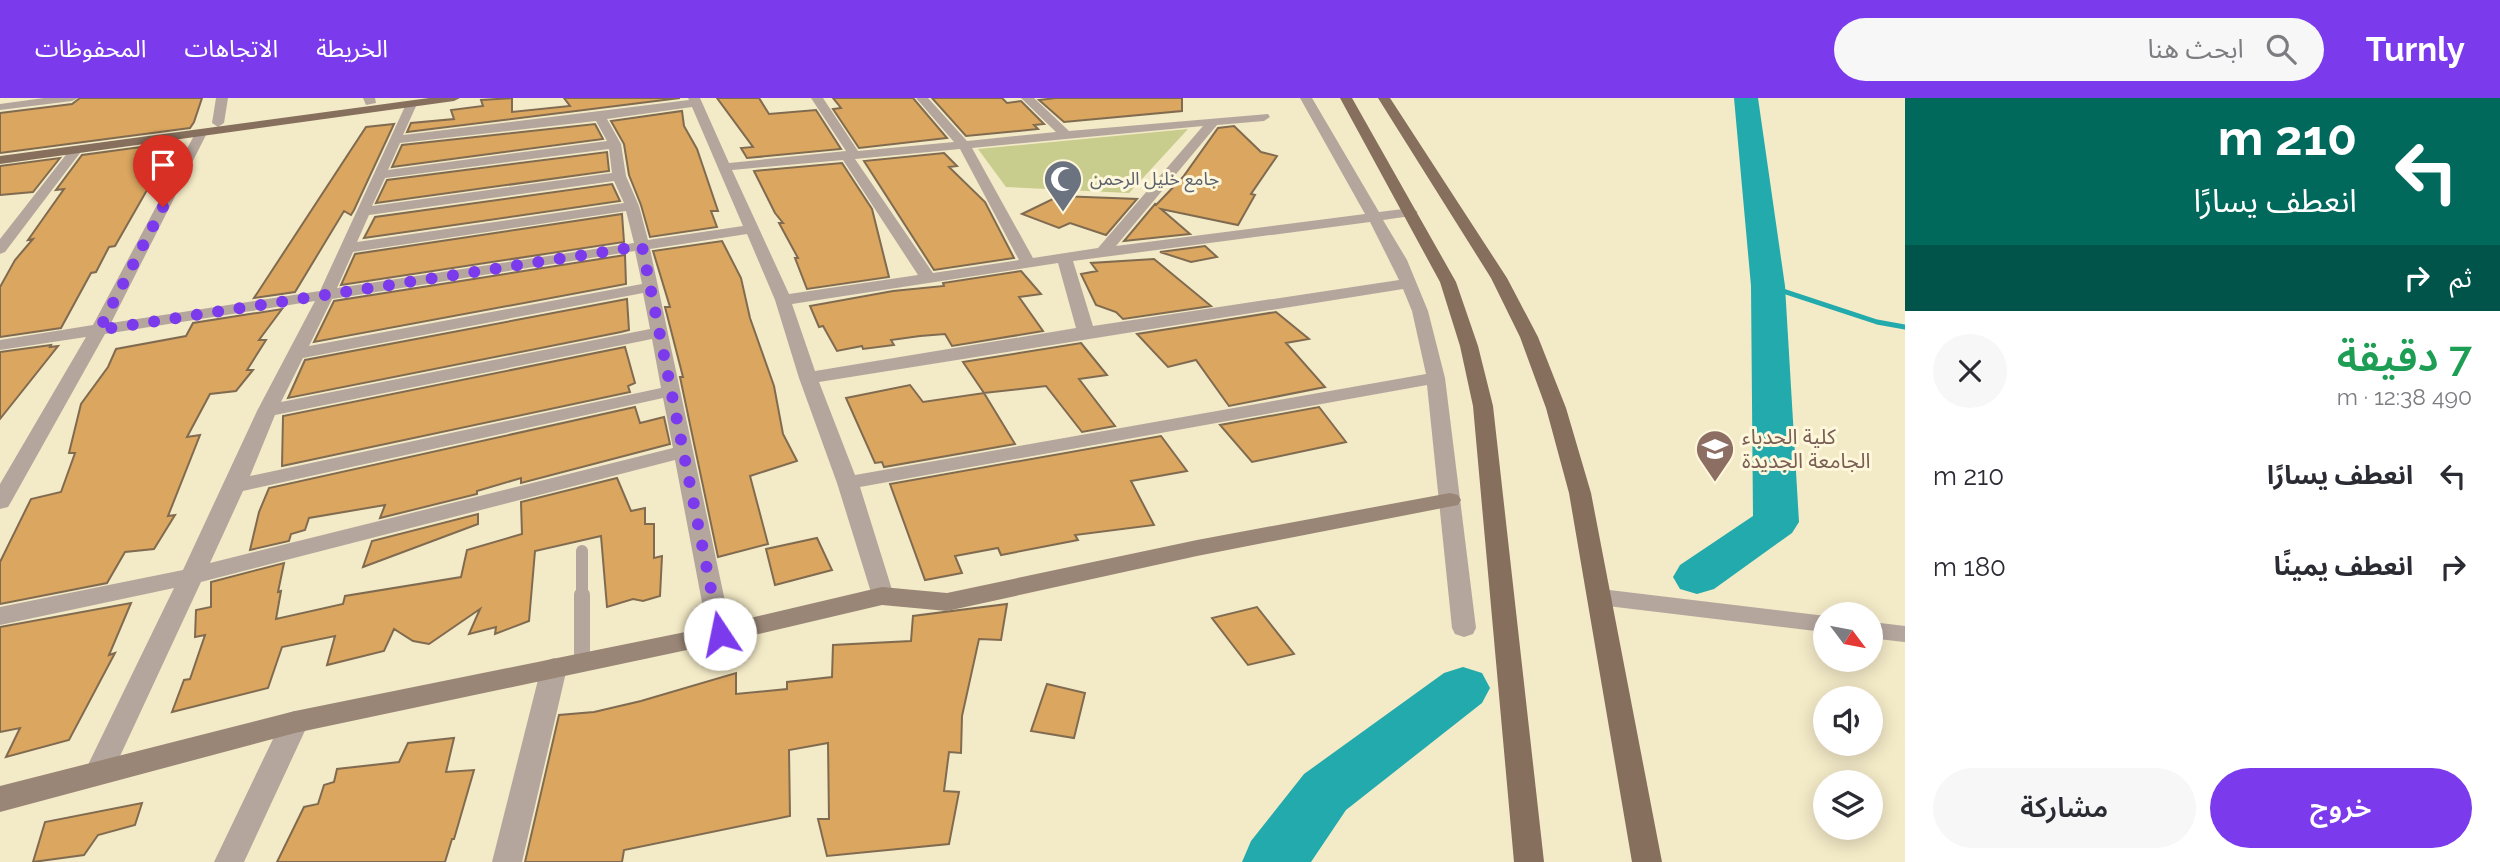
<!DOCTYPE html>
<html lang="ar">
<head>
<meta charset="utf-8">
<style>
	body { margin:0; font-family:Raleway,"Noto Sans Arabic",sans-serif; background:#f7f7f7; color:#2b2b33; direction:rtl; height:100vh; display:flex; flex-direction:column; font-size:26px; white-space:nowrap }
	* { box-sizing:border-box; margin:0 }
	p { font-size:23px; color:#7c7c81 }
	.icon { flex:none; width:38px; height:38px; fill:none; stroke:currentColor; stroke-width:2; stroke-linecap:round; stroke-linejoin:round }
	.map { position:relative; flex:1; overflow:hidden; direction:ltr }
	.sheet { display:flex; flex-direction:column; background:#fff; width:595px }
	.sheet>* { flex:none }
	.hud { background:#00695c; color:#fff; overflow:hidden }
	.needle { width:46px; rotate:122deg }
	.controls { position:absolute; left:1813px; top:504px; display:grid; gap:14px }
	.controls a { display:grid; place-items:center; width:70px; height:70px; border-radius:50%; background:#fff; box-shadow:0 4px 18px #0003; font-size:35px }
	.pin { position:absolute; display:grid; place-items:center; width:60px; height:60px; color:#fff; margin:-72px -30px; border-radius:50% 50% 50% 0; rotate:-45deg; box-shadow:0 0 7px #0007 }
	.pin .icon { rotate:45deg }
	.me { position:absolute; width:77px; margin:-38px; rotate:349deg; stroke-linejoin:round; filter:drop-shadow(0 0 5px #0008) }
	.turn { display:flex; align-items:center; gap:24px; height:147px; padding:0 28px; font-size:32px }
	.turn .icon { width:91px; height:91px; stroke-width:2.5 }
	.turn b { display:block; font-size:49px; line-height:60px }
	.then { display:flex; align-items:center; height:66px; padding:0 28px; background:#0003; gap:14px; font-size:26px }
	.round { display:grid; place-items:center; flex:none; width:74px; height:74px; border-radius:37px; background:#f7f7f7 }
	.headline { display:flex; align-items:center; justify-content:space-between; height:119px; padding:0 28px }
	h1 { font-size:42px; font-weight:600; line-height:52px; color:#1e9e55 }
	.button { display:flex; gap:14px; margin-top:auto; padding:14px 28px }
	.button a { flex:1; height:80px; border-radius:42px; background:#7c3aed; color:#fff; font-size:28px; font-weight:600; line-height:80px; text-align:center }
	.button a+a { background:#f7f7f7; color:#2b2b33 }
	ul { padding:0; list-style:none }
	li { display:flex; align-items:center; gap:21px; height:91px; padding:0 28px }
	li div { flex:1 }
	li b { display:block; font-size:26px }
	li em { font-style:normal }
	header { display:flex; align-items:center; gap:42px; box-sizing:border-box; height:98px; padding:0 35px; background:#7c3aed; color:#fff }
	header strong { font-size:33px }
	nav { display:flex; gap:38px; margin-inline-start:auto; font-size:24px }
	.search { width:490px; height:63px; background:#f7f7f7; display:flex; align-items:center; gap:18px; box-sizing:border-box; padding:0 24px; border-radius:38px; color:#7c7c81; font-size:26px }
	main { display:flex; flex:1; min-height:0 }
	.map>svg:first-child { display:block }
	.green { fill:#c8cc8d }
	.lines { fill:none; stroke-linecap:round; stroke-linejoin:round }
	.stream { stroke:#23aaac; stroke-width:5 }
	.river { fill:#23aaac; fill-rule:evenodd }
	.building { fill:#daa660; stroke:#806b50; stroke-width:2 }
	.lane-far1 { stroke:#b4a69d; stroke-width:12 }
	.lane { stroke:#b4a69d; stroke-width:16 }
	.street { fill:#b4a69d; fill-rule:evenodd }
	.secondary { fill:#998677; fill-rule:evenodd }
	.primary { fill:#866f5d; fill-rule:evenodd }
	.route { stroke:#7c3aed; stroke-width:12; stroke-dasharray:0 21.6 }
	.labels { text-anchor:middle; stroke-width:6; stroke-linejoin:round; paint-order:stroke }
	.far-worship-label { font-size:18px; fill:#5b616d; stroke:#fef7db; text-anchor:start }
	.education-label { font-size:21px; fill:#785e54; stroke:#fef7db; text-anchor:start }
</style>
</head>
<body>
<header>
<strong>Turnly</strong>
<div class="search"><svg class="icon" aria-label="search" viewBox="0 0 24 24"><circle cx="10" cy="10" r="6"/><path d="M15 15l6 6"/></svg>ابحث هنا</div>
<nav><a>الخريطة</a><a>الاتجاهات</a><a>المحفوظات</a></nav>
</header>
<main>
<section class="sheet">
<div class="hud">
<div class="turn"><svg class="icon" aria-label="left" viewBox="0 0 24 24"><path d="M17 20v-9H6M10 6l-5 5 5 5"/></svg><div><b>210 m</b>انعطف يسارًا</div></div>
<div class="then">ثم<svg class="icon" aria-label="right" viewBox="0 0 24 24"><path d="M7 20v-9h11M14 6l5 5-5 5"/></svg></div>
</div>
<div class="headline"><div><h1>7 دقيقة</h1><p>490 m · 12:38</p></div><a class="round"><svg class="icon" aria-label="close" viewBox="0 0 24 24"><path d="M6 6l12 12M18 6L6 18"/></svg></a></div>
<ul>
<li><svg class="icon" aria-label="left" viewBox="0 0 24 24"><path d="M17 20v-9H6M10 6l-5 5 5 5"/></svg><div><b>انعطف يسارًا</b></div><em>210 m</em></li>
<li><svg class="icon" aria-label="right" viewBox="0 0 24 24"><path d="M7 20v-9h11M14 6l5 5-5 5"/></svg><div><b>انعطف يمينًا</b></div><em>180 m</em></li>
</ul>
<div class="button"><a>خروج</a><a>مشاركة</a></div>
</section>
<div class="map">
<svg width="1905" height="764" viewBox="0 0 1905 764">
	<rect width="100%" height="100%" fill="#f3eac7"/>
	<path class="green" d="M1188,31L1129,95L1006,89L978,51Z"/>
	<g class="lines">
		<path class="stream" d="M1768,188L1877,224L1905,229"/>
		<path class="river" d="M1734,0H1758L1785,188L1799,424L1792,435L1714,491L1697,496L1680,491L1673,479L1680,467L1753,418L1751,188Z
			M1463,569L1482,575L1490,590L1482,605L1346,712L1311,764H1242L1251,743L1304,676L1444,575Z"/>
	</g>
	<path class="building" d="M80,0H202L194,24L190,30L0,55V15L72,6Z
		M512,0V14L570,8L564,0H680L407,34L411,25L454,21L451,12L483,8L481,2Z
		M717,0H759L769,16L816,12L841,51L747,60L741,50L753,49Z
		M833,0H913L947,40L859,50L833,11L841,10Z
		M932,0H1002L1007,5L1021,3L1044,26L1034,27L1038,31L966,38Z
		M1056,0H1182V13L1064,24L1039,2Z
		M682,13L684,28L697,51L718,113H711L717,129L650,139L641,107L629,77L624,46L611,23Z
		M394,26L354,112L351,117L344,113L295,194L254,200L366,29Z
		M595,26L603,41L392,69L402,47Z
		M1234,28L1261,54L1277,58L1251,96L1255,97L1238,127L1161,111L1190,136L1124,143L1155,106L1156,107L1183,79L1218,30Z
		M178,44L155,78L115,148L109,149L96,174L91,175L61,230L0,239V189L15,162L33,141L28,142L64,91L56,92L82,57Z
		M607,54L609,73L376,105L387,82Z
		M944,55L957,68L949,69L985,104L1014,160L934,172L864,63Z
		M60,60L33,94L0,97V68Z
		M842,65L872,111L889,179L807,191L795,160H798L779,125H783L775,115L754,73Z
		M612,86L620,103L364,140L375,119Z
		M1059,98L1137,101L1106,137L1070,125L1059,130L1022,116Z
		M622,116L624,144L341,187L355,156Z
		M722,143L741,180L750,220L774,288L783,336L797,363L750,378L768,446L718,459L680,279H683L665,209H670L653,153Z
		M1205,148L1217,159L1191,164L1160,154Z
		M625,157L626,186L314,244L334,203Z
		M1154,161L1211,208L1123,221L1116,214L1096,207L1081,176L1097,173L1091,165Z
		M1021,173L1041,196L1019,199L1043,233L952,248L945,236L920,238L891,242L894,247L863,251L862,248L837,253L823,228L819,229L810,208L893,193L944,188L943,185Z
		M627,201L629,232L621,234L288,300L305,262Z
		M282,211L259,242H266L247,272H253L236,293L210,296L187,339L200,337L168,418L175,417L154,451L125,454L107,485L0,506V464L31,401L61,394L75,355H69L81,306L108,269L116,251L186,238L193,225Z
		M1276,214L1309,241L1286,245L1325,289L1229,308L1196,262L1168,269L1137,236Z
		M1081,245L1107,277L1079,281L1115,328L1082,334L1046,288L984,295L963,264Z
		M51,247L50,249L58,248L0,321V254Z
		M625,249L635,285L628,288L630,294L282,368L283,318Z
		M910,287L923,304L984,295L1015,346L884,369L882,364L875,365L846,300Z
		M635,309L640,325L664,319L670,346L521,385V380L477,393V396L380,420L385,407L309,420L305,432L291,436L289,443L250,452L259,414L269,390Z
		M1319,309L1346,344L1252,364L1220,327Z
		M1161,338L1187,373L1131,383L1154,427L1075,437L1078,442L1001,457L998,450L955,458L962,475L925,482L890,386Z
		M617,380L631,413L645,410V426H654V460L662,458L660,498L643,503L633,501L607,509L601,438L535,453L529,523L495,536L496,529L469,536L480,511L429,546L413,543L394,531L384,553L327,567L335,538L282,549L268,590L172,614L184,582L190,581L205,537L195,539L196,512L211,509V484L284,465L278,494L281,493L276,521L343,506L345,498L461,479L467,452L522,436L521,404Z
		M478,416V426L363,469L372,443Z
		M817,440L832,472L775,487L766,451Z
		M131,505L109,557L115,555L69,642L6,659L20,630L0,634V529Z
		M1007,506L1001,542L979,541L962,618L961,655L949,654L944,693L959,694L949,746L827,758L818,721H829L828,645L789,652L790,718L624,752L622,764H525L559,617L594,614L641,603L736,575V596L787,591V584L832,579L833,547L911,543L913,518Z
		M1257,509L1294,556L1248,567L1212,520Z
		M1047,586L1085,595L1074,640L1031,633Z
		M454,640L446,674L474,672L454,741H452L445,764H277L304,709L318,706L324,687L334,684L337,671L399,664L408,645Z
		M142,705L135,727L98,737L84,757L33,764L45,724Z"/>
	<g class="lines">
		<path class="lane-far1" d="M582,453V499"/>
		<path class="lane" d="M582,497V564
			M1600,499L1825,526
			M1871,532L1905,536"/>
		<path class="street" d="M44,0H78L72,3L0,12V6Z
			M216,0H228L224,25L218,29L212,25Z
			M363,0H375L376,5L366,7Z
			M688,0H700L729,65L846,53L811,0H823L858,53L954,44L916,0H928L967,43L1056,34L1021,0H1034L1069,33L1268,16L1270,19L1264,23L1217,27L1116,148L1365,116L1300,0H1312L1379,114L1411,110L1418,114L1411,118L1383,122L1407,162L1428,213L1445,280L1476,530L1473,536L1464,539L1455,536L1452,530L1427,287L860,389L894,498L890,504L882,507L874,504L837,385L799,280L775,202L747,136L650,151L732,536L729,543L720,545L711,543L708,536L675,362L201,484L108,684L98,687L88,684L84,675L174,490L0,527V509L183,472L257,313L315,203L105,236L11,404L8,409L0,411V386L86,239L0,252V242L93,227L197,32L207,35L111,225L320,193L407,4L417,6L403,37L689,2ZM692,9L743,128L648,142L639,108L626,78L621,46L607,21ZM596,23L607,43L388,72L400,45ZM1203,28L1098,150L1033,160L972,50ZM609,51L612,75L372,108L385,80ZM960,51L1019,162L933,175L855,61ZM843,62L918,177L789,196L732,72ZM614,83L624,105L357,144L369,117ZM626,113L634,145L337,190L353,154ZM1370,124L1399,182L1093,228L1073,163ZM635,153L642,186L309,248L332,201ZM1058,165L1076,230L815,273L792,206ZM1403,191L1412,213L1426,276L855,377L819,284ZM643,195L650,231L281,304L303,260ZM652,241L661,290L250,378L275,317ZM663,300L673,350L210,465L243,393Z
			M76,48L80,49V55L5,154L0,156V141L72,49Z
			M554,560L563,563L567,570L522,764H492L541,570L545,563Z
			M295,613L305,616L309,624L244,764H214L285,616Z"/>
		<path class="secondary" d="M1450,395L1458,397L1461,402L1458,407L1197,458L947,513L882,507L720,545L295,635L0,714V688L295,613L720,527L882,489L947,495L1197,442Z"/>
		<path class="primary" d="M429,0H460L454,3L0,66V58Z
			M1340,0H1352L1456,184L1478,248L1493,308L1544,764H1514L1473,308L1460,248L1440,184Z
			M1378,0H1390L1507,180L1538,239L1566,310L1591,395L1662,764H1632L1569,395L1546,310L1520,239L1491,180Z"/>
	</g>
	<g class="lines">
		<path class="route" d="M163,109L99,232L642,148L720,536"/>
	</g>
	<defs>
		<g id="mosque-pin" transform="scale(2.0125)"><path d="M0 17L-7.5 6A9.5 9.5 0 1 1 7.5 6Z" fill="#6b7280" stroke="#fef7db"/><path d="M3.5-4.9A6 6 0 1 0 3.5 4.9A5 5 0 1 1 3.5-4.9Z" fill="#fff"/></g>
		<g id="university-pin" transform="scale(2.0125)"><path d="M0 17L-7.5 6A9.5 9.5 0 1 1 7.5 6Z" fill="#8d6e63" stroke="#fef7db"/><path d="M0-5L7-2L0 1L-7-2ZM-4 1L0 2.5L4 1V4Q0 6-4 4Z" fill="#fff"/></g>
	</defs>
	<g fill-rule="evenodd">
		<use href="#mosque-pin" x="1063" y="81"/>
		<use href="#university-pin" x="1715" y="351"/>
	</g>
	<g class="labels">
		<g class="far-worship-label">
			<text x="1090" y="87">جامع خليل الرحمن</text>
		</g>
		<g class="education-label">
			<text x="1742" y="346">كلية الحدباء<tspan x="1742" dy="24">الجامعة الجديدة</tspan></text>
		</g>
	</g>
</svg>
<div class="controls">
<a><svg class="needle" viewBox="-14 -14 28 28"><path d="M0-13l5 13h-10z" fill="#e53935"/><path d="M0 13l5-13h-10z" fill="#7c7c81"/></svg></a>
<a><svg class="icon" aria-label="sound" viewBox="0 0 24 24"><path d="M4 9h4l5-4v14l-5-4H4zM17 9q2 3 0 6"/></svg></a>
<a><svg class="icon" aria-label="layers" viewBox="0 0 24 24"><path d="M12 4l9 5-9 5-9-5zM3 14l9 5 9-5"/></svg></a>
</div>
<div class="pin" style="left:163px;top:109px;background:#d93025"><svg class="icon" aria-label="arrive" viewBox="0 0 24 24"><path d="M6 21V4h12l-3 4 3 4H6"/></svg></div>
<svg class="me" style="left:720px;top:536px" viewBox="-20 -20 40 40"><circle r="19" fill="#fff"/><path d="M0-13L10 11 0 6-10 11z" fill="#7c3aed"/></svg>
</div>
</main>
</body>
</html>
